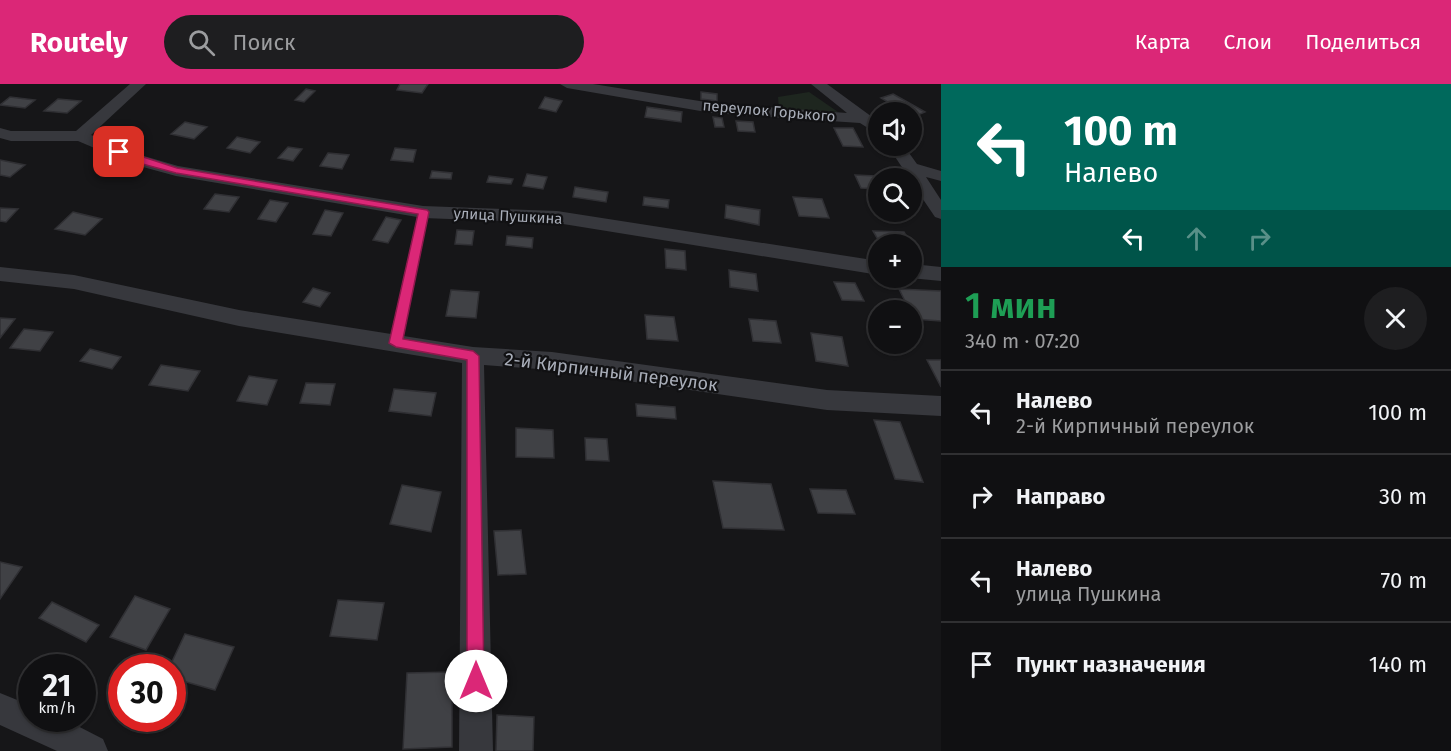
<!DOCTYPE html>
<html lang="ru">
<head>
<meta charset="utf-8">
<style>
	body { margin:0; font-family:"Fira Sans",sans-serif; background:#1e1e20; color:#f1f3f6; height:100vh; display:flex; flex-direction:column; font-size:22px; white-space:nowrap }
	* { box-sizing:border-box; margin:0 }
	p { font-size:20px; color:#9c9d9f }
	.icon { flex:none; width:33px; height:33px; fill:none; stroke:currentColor; stroke-width:2; stroke-linecap:round; stroke-linejoin:round }
	.map { position:relative; flex:1; overflow:hidden }
	.details { display:flex; flex-direction:column; background:#101012; width:510px }
	.details>* { flex:none }
	.banner { background:#00695c; color:#fff; overflow:hidden }
	.tools { position:absolute; left:868px; top:18px; display:grid; gap:12px }
	.tools a { display:grid; place-items:center; width:54px; height:54px; border-radius:50%; background:#101012; box-shadow:0 2px 4px #0004,0 0 0 2px #303032; font-size:30px }
	.speed { position:absolute; left:18px; top:570px; display:flex; gap:12px; font-size:30px; font-weight:700; text-align:center }
	.speed>* { display:grid; place-content:center; width:78px; height:78px; border-radius:50%; background:#101012; box-shadow:0 2px 4px #0004,0 0 0 2px #303032; line-height:1 }
	.speed small { font-size:15px; font-weight:400 }
	.speed .limit { border:9px solid #d22; background:#fff; color:#111 }
	.pin { position:absolute; display:grid; place-items:center; width:51px; height:51px; color:#fff; margin:-26px; border-radius:12px; box-shadow:0 3px 9px #0006 }
	.me { position:absolute; width:66px; margin:-33px; rotate:0deg; stroke-linejoin:round; filter:drop-shadow(0 0 4px #0008) }
	.turn { display:flex; align-items:center; gap:21px; height:126px; padding:0 24px; font-size:27px }
	.turn .icon { width:78px; height:78px; stroke-width:2.5 }
	.turn b { display:block; font-size:42px; line-height:51px }
	.lanes { display:flex; align-items:center; height:57px; padding:0 24px; background:#0003; justify-content:center; gap:30px; direction:ltr }
	.lanes .off { opacity:.35 }
	.round { display:grid; place-items:center; flex:none; width:63px; height:63px; border-radius:32px; background:#1e1e20 }
	.summary { display:flex; align-items:center; justify-content:space-between; height:102px; padding:0 24px }
	h1 { font-size:36px; font-weight:600; line-height:45px; color:#1e9e55 }
	ul { padding:0; list-style:none }
	li { display:flex; align-items:center; gap:18px; height:84px; padding:0 24px; border-top:2px solid #303032 }
	li div { flex:1 }
	li b { display:block; font-size:22px }
	li em { font-style:normal }
	header { display:flex; align-items:center; gap:36px; box-sizing:border-box; height:84px; padding:0 30px; background:#db2777; color:#fff }
	header strong { font-size:28px }
	nav { display:flex; gap:33px; margin-inline-start:auto; font-size:21px }
	.search { width:420px; height:54px; background:#1e1e20; display:flex; align-items:center; gap:15px; box-sizing:border-box; padding:0 21px; border-radius:33px; color:#9c9d9f; font-size:22px }
	main { display:flex; flex:1; min-height:0 }
	.map>svg:first-child { display:block }
	.green { fill:#1e261f }
	.building { fill:#404145; stroke:#303034; stroke-width:1.5 }
	.lines { fill:none; stroke-linecap:round; stroke-linejoin:round }
	.service { fill:#37383d; fill-rule:evenodd }
	.minor { fill:#37383d; fill-rule:evenodd }
	.route { fill:#db2777; stroke:#8e194d; stroke-width:1.5 }
	.labels { text-anchor:middle; stroke-width:4.5; stroke-linejoin:round; paint-order:stroke }
	.far-street-label { font-size:15px; fill:#a8adb8; stroke:#111113 }
	.street-label { font-size:18px; fill:#a8adb8; stroke:#111113 }
</style>
</head>
<body>
<header>
<strong>Routely</strong>
<div class="search"><svg class="icon" aria-label="search" viewBox="0 0 24 24"><circle cx="10" cy="10" r="6"/><path d="M15 15l6 6"/></svg>Поиск</div>
<nav><a>Карта</a><a>Слои</a><a>Поделиться</a></nav>
</header>
<main>
<div class="map">
<svg width="941" height="667" viewBox="0 0 941 667">
	<rect width="100%" height="100%" fill="#161618"/>
	<path class="green" d="M809,8L838,28L779,25L778,13Z"/>
	<path class="building" d="M400,0H428L422,9L397,6Z
		M306,5L315,7L304,18L295,16Z
		M701,8L717,10V17L701,15Z
		M893,10L925,28L913,33L912,28H905L881,14Z
		M10,13L35,16L25,24L0,21Z
		M545,13L562,17L556,28L539,24Z
		M58,15L81,17L67,29L44,27Z
		M647,23L682,28L681,38L645,33Z
		M713,33L722,34L724,43H715Z
		M736,37L753,38L755,48L738,47Z
		M185,38L207,43L194,55L171,50Z
		M834,44H853L863,63L843,62Z
		M237,53L260,58L250,69L227,64Z
		M288,63L302,65L293,77L278,74Z
		M395,64L416,66L413,78L391,76Z
		M328,69L349,71L342,85L320,82Z
		M0,76L25,81L10,93L0,91Z
		M432,87L452,89L451,95L430,94Z
		M527,90L547,93L543,105L523,102Z
		M855,91L876,92L879,105L861,104Z
		M489,92L513,95L511,100L487,98Z
		M575,103L608,108L606,118L573,113Z
		M215,110L239,113L229,128L204,125Z
		M644,113L669,116L668,124L643,121Z
		M793,113L822,115L829,134L799,132Z
		M270,116L288,119L276,138L258,135Z
		M726,121L760,126L759,141L725,134Z
		M0,124L18,125L6,138L0,137Z
		M325,126L343,129L331,152L313,150Z
		M73,128L102,135L85,151L55,145Z
		M386,133L401,136L388,159L373,156Z
		M457,146L474,147L472,161L455,160Z
		M873,147L904,148L911,160L880,159Z
		M507,152L533,154L532,164L506,161Z
		M665,165L685,167L686,186L666,184Z
		M729,186L756,190L758,207L730,203Z
		M834,198L855,199L864,217L842,216Z
		M313,204L330,209L320,223L303,218Z
		M899,205L941,207V237L914,235Z
		M451,206L479,208L476,234L446,232Z
		M645,231L674,233L678,257L647,255Z
		M0,234L15,235L0,254Z
		M749,235L776,237L781,259L753,257Z
		M24,245L53,248L40,267L10,264Z
		M811,249L842,253L848,282L816,277Z
		M90,265L121,273L112,285L80,277Z
		M927,276H941V303Z
		M161,281L200,287L188,307L149,301Z
		M249,292L277,296L267,321L237,317Z
		M306,299L335,300L330,321L300,319Z
		M394,305L436,309L431,332L389,327Z
		M636,320L675,323L676,335L637,332Z
		M874,336L900,338L923,398L895,395Z
		M516,344L553,346L554,374L516,373Z
		M585,354L607,355L609,377L586,376Z
		M713,397L771,400L784,446L723,444Z
		M402,401L441,408L431,448L390,440Z
		M810,405L846,406L855,430L818,429Z
		M521,446L526,490L498,491L494,447Z
		M0,478L22,483L0,515Z
		M135,512L170,525L146,566L110,553Z
		M338,516L384,519L377,556L330,552Z
		M52,518L99,541L86,558L39,534Z
		M185,550L234,563L215,606L172,594V584H169Z
		M452,588V663L403,665L407,589Z
		M497,631L534,633L533,667H496Z"/>
	<g class="lines">
		<path class="service" d="M423,125L428,128L401,259L396,263L391,259L418,128Z"/>
		<path class="minor" d="M130,0H146L91,51L144,72L178,82L423,122L557,127L879,177V191L557,139L423,134L176,92L132,80L78,57H11L0,54V44L11,47H76Z
			M560,0H593L712,19L847,29L811,0H827L879,38V51L860,39L712,29L567,4Z
			M888,62H904L917,80L941,87V97L926,93L941,116V135L935,133L912,99V94H909Z
			M912,180L941,183V197L910,194Z
			M0,183L74,191L239,226L473,263L552,268L827,306L941,312V332L827,326L552,286L484,281L493,667H459L462,279L239,242L74,205L0,197Z
			M0,609L32,622V634H62L103,655L108,667H57L0,641Z"/>
	</g>
	<path class="route" d="M116,66H122L177,84L427,126L429,128L403,255L473,267L479,272L484,597L482,603L476,606L469,603L467,597V276L396,263L389,259L418,130L176,89L135,78L116,70Z"/>
	<g class="labels">
		<g class="far-street-label">
			<text transform="translate(769 27) rotate(5)" y="5">переулок Горького</text>
			<text transform="translate(508 132) rotate(3)" y="5">улица Пушкина</text>
		</g>
		<g class="street-label">
			<text transform="translate(611 288) rotate(7)" y="6">2-й Кирпичный переулок</text>
		</g>
	</g>
</svg>
<div class="tools">
<a><svg class="icon" aria-label="sound" viewBox="0 0 24 24"><path d="M4 9h4l5-4v14l-5-4H4zM17 9q2 3 0 6"/></svg></a>
<a><svg class="icon" aria-label="search" viewBox="0 0 24 24"><circle cx="10" cy="10" r="6"/><path d="M15 15l6 6"/></svg></a>
<a>+</a>
<a>−</a>
</div>
<div class="speed"><div>21<small>km/h</small></div><div class="limit">30</div></div>
<div class="pin" style="left:119px;top:68px;background:#d93025"><svg class="icon" aria-label="arrive" viewBox="0 0 24 24"><path d="M6 21V4h12l-3 4 3 4H6"/></svg></div>
<svg class="me" style="left:476px;top:597px" viewBox="-20 -20 40 40"><circle r="19" fill="#fff"/><path d="M0-13L10 11 0 6-10 11z" fill="#db2777"/></svg>
</div>
<section class="details">
<div class="banner">
<div class="turn"><svg class="icon" aria-label="left" viewBox="0 0 24 24"><path d="M17 20v-9H6M10 6l-5 5 5 5"/></svg><div><b>100 m</b>Налево</div></div>
<div class="lanes"><svg class="icon" aria-label="left" viewBox="0 0 24 24"><path d="M17 20v-9H6M10 6l-5 5 5 5"/></svg><svg class="icon off" aria-label="ahead" viewBox="0 0 24 24"><path d="M12 20V5M6 11l6-6 6 6"/></svg><svg class="icon off" aria-label="right" viewBox="0 0 24 24"><path d="M7 20v-9h11M14 6l5 5-5 5"/></svg></div>
</div>
<div class="summary"><div><h1>1 мин</h1><p>340 m · 07:20</p></div><a class="round"><svg class="icon" aria-label="close" viewBox="0 0 24 24"><path d="M6 6l12 12M18 6L6 18"/></svg></a></div>
<ul>
<li><svg class="icon" aria-label="left" viewBox="0 0 24 24"><path d="M17 20v-9H6M10 6l-5 5 5 5"/></svg><div><b>Налево</b><p>2-й Кирпичный переулок</p></div><em>100 m</em></li>
<li><svg class="icon" aria-label="right" viewBox="0 0 24 24"><path d="M7 20v-9h11M14 6l5 5-5 5"/></svg><div><b>Направо</b></div><em>30 m</em></li>
<li><svg class="icon" aria-label="left" viewBox="0 0 24 24"><path d="M17 20v-9H6M10 6l-5 5 5 5"/></svg><div><b>Налево</b><p>улица Пушкина</p></div><em>70 m</em></li>
<li><svg class="icon" aria-label="arrive" viewBox="0 0 24 24"><path d="M6 21V4h12l-3 4 3 4H6"/></svg><div><b>Пункт назначения</b></div><em>140 m</em></li>
</ul>
</section>
</main>
</body>
</html>
